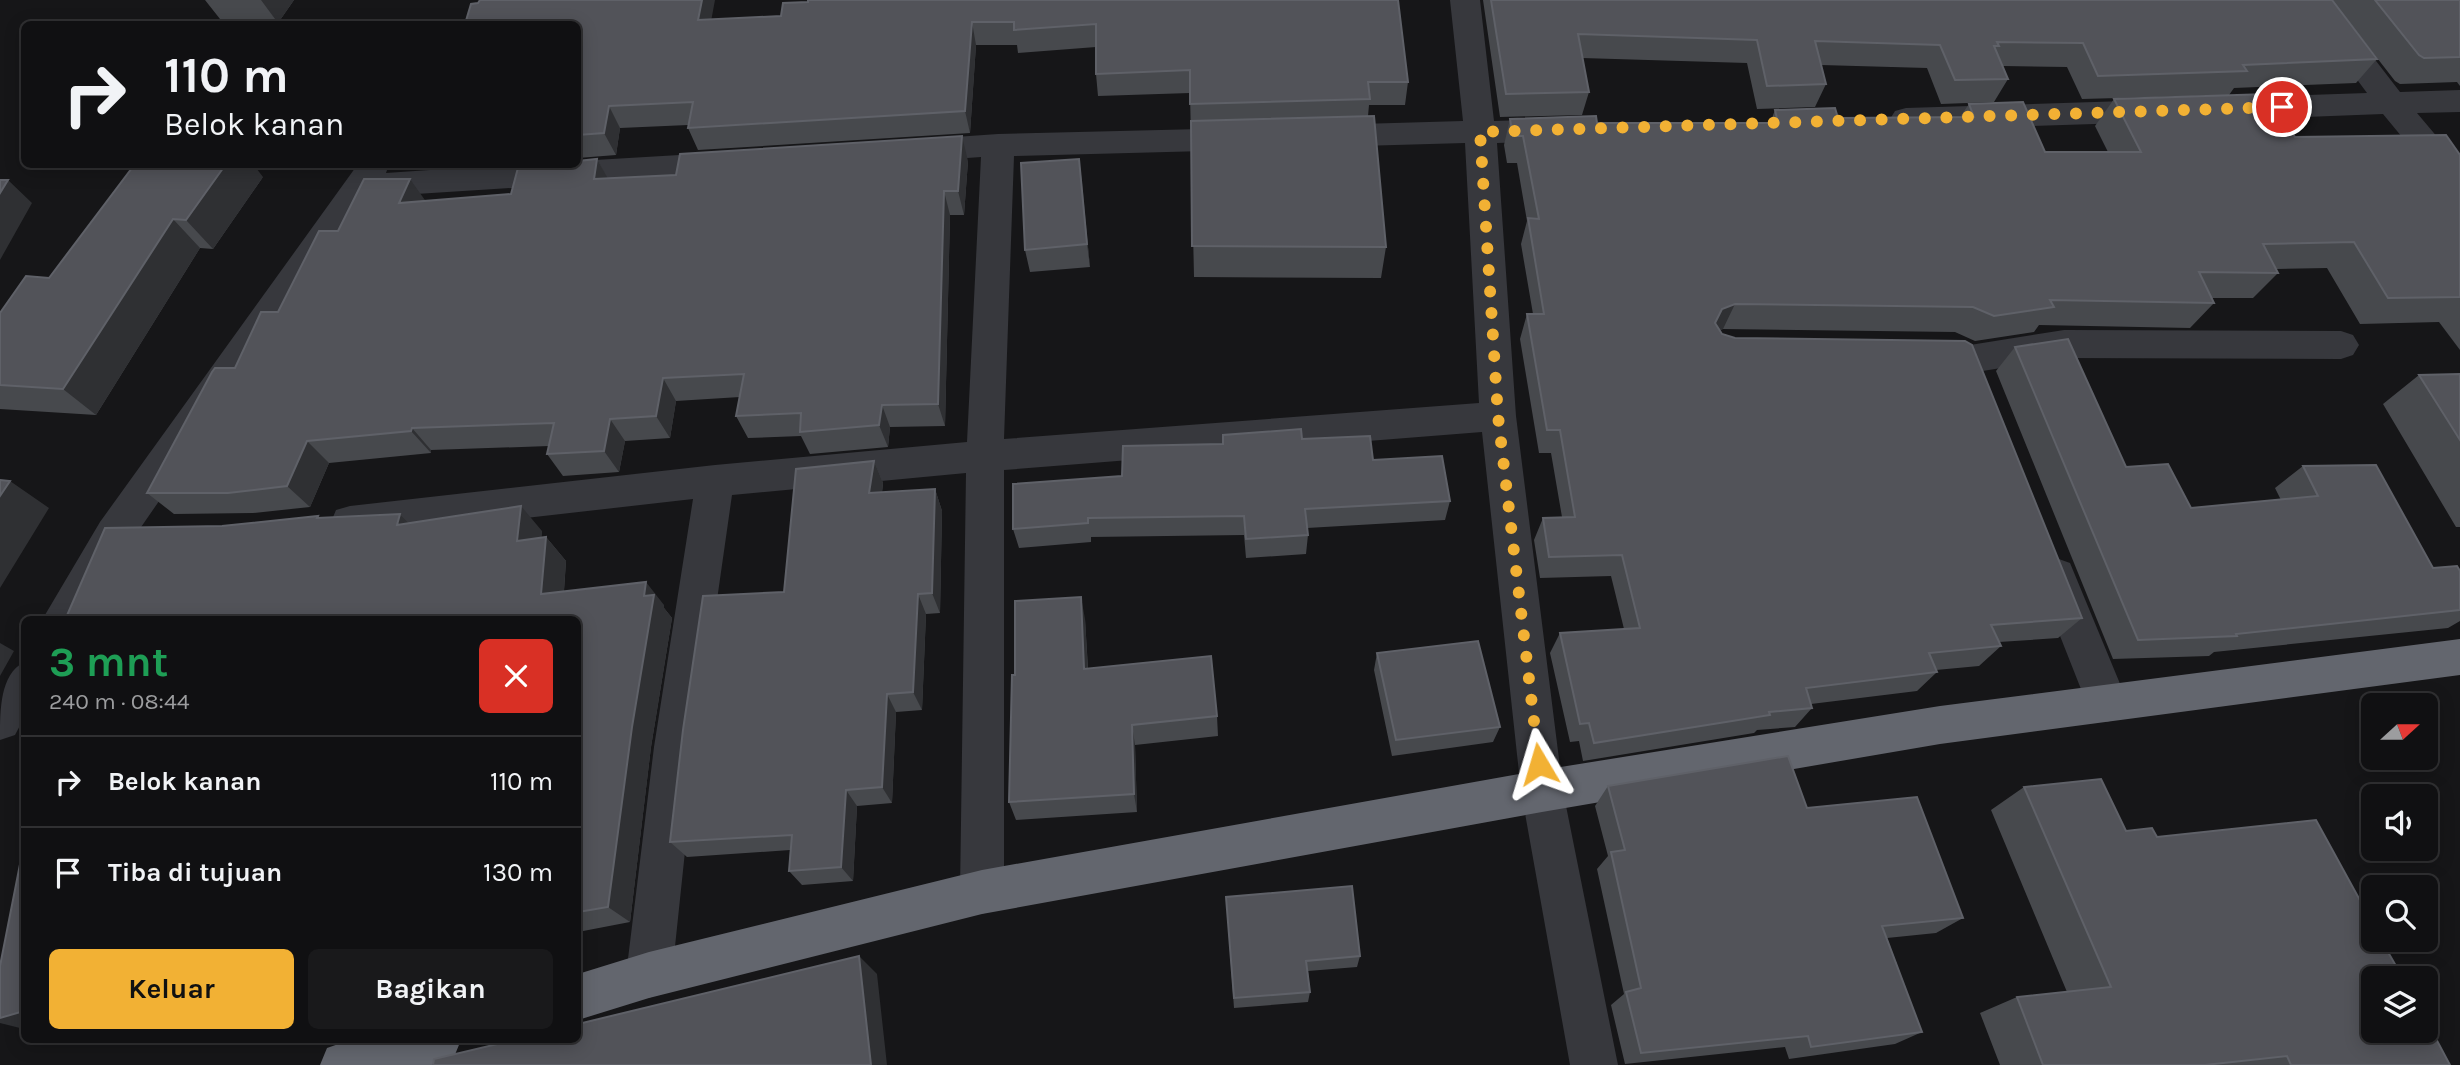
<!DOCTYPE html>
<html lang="id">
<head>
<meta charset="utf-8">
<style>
	body { margin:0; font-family:Karla,sans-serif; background:#19191b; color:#f1f3f6; height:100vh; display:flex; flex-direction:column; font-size:26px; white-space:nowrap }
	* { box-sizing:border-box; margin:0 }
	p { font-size:23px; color:#9c9d9f }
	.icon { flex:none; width:38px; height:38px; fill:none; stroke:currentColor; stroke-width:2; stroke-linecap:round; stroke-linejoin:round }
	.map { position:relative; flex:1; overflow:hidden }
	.panel { position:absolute; left:21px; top:616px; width:560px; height:427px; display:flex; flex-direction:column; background:#101012; border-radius:10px; box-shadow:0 4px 18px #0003,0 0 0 2px #303032 }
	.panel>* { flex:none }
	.hud { position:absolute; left:21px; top:21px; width:560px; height:147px; border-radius:10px; box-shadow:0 4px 18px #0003,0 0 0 2px #303032; background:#101012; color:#f1f3f6; overflow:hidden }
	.needle { width:46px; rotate:69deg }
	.fabs { position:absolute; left:2361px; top:693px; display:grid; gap:14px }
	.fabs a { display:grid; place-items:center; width:77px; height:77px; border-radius:10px; background:#101012; box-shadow:0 4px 18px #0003,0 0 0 2px #303032; font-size:35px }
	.pin { position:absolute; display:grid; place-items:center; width:60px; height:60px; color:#fff; margin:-30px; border:4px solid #fff; border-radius:50%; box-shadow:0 2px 7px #0007 }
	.me { position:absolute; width:77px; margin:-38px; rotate:353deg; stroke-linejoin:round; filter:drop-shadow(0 0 5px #0008) }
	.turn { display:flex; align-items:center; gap:24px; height:147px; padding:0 28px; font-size:32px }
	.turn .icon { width:91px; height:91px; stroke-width:2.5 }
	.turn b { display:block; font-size:49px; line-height:60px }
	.round { display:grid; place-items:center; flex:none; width:74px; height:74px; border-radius:10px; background:#19191b }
	.headline { display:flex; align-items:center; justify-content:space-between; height:119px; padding:0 28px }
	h1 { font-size:42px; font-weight:700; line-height:52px; color:#1e9e55 }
	.primary-button { display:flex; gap:14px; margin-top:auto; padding:14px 28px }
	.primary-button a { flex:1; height:80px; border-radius:10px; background:#f2b134; color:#111; font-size:28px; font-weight:700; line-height:80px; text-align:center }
	.primary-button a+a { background:#19191b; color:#f1f3f6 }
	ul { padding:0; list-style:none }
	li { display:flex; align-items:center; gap:21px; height:91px; padding:0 28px; border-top:2px solid #303032 }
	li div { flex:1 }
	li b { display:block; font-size:26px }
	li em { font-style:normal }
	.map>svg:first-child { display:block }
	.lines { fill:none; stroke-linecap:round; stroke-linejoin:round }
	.minor { fill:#37383d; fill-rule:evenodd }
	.highway { fill:#63666e; fill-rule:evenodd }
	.wall { fill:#47494d }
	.shaded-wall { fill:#2f3033 }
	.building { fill:#525359; stroke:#5f6168; stroke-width:2 }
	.route { stroke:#f2b134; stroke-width:12; stroke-dasharray:0 21.6 }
</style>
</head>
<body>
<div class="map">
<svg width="2460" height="1065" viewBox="0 0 2460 1065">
	<rect width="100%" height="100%" fill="#161618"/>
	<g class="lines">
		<path class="minor" d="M1450,0H1480L1494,121L1559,119L1570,122L1575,130L1570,138L1559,141L1497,143L1516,416L1563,791L1618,1065H1570L1521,791L1482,432L1004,470V892L998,908L982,914L966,908L960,892L966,473L732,495L696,747L672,975L665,991L649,998L633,991L626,975L654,747L693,499L350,538L336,534L331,522L336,510L350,506L715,465L967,442L981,157L912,162L901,159L896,151L901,143L912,140L998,134L1243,128L1254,131L1259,139L1254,147L1243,150L1014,156L1004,439L1479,403L1465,143L1325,147L1314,144L1309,136L1314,128L1325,125L1463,121Z
			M2298,0H2329L2400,92L2460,90V112L2417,113L2460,164V198L2449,194L2383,114L2224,120L2213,117L2208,109L2213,101L2224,98L2367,93Z
			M2157,100L2168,103L2173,111L2168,119L2157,122L1906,130L1895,127L1890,119L1895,111L1906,108Z
			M730,152L741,155L746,163L741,171L730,174L369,197L128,546L84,620H42L100,522L358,164H389L386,173L519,164H578V161Z
			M2064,330L2341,331L2353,335L2359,345L2353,355L2341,359L2064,358L1970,373L1957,369L1952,359L1957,349L1970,345Z
			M2056,558L2070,563L2128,703L2122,717L2107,722L2092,717L2036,575L2042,563Z
			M24,662V718L15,735L0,740C0,709 0,675 24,662Z"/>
		<path class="highway" d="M2460,639V675L1940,744L1542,812L982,914L649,998L578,1020V974L649,952L982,870L1542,770L1940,706Z
			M350,1040H461L454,1057L432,1065H320L327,1048Z"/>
	</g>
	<path class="wall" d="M205,0H294L278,23L220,19Z
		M1398,0L1408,82L1405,105H1369L1368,116L1386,247L1381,278L1194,277L1190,93L1098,96L1096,74V47L1018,53L1017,45H976L970,133L698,150L688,128V125L620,128L616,155L578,158V24L711,19Z
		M1483,0H2332L2377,59L2356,83L2234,88L2229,95L2082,99L2067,67L2003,66L2008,79L1994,102L1941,104L1927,68L1821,65L1826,84L1815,107L1757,109L1747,63L1582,58L1589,92L1582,115L1500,117Z
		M2332,0H2460V86L2457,82L2400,84L2395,81Z
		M2114,99L2295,137L2460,155V350L2439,322L2360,324L2327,268L2276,269L2278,273L2253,298H2212L2214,303L2190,328L2039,325L2034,332L1975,341L1955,332L1723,329L1720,330L1722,334L2082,618L2058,638L1999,642L2001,646L1979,666L1936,670L1937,672L1917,691L1811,704L1812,708L1795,727L1757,730L1754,733L1583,761L1579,741L1570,742L1550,653L1560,633L1624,629L1611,576L1540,578L1534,540L1543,518L1562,517L1551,453H1539L1520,339L1527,314H1533L1521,244L1527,221L1517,163H1507L1504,145L1510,119L1597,123H1770L1775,110L1838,118L1960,117L1969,104L2045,152H2108L2095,126Z
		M597,159L607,178L968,161L964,215H950L945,426L890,427L888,447L810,454L801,436L748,438L736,416L740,397L676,401L670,438L625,441L619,472L563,476L547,454L549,446L431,450V453L329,463L310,507L253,513L174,514L147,493L235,368L338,231L425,201L511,194Z
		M1079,159L1090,267L1030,272L1025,250Z
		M263,177L213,249L200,248L96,415L0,409V313L49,278Z
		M2015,347L2126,467L2191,508L2281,500L2275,488L2303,466L2433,568L2460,571V621L2448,628L2214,652L2209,656L2113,659L1996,371Z
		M2460,374V527H2456L2383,404L2419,375Z
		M1302,439L1373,460L1450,501L1445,520L1307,528L1308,535L1306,554L1246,558L1244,535L1091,537V542L1019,548L1013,529L1122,476Z
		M874,461L883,483L882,493L935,489L942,511L940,613L926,614L922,710L896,712L892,803L857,806L853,881L802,885L789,871L790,850L687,857L670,842L784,592Z
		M400,514L409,523L542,531L541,538L546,537L566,561L564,591L664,605V608L672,618L651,747L630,922L578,932V620L222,526L321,518Z
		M1085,619L1088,668L1217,716L1218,736L1135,745L1137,812L1016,820L1009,802L1015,675Z
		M1377,653L1500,727L1493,742L1392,756L1374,670Z
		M1608,786L1807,808L1963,918L1936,933L1887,938L1922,1032L1895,1044L1789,1059L1785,1047L1625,1064L1611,1005L1624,994L1597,869L1608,856L1595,806Z
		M2024,787L2126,831L2157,837L2450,1065H2000L1980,1013L2017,997L2067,992L1991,810Z
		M1226,897L1360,956L1357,967L1308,971L1310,992L1308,1002L1234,1008Z"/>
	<path class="shaded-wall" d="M261,0H294L278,23Z
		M702,0H715L707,43L698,20Z
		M972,22L976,45L970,133L965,111Z
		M609,106L620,128L616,155L604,133Z
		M962,136L968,161L964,215L958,191Z
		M597,159L611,184L594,179Z
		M1079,159L1082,182L1090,267L1087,244Z
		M226,164H253L263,177L213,249L186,220Z
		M410,179L427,203H399Z
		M8,180L32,203L0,260V193Z
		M944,191L950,215L945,426L938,404Z
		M173,219L200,248L96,415L63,389Z
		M1735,304L1723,329L1710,334L1703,347L1722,309Z
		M663,378L676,401L670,438L656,416Z
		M882,405L890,427L888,447L879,425Z
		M610,419L625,441L619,472L604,451Z
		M412,428L431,450V453L411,431Z
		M307,441L329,463L310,507L287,486Z
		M874,461L883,483L879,515L869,493Z
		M10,481L49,508L0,588V496Z
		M935,489L942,511L940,613L932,593Z
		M521,506L542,531L539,565L517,541Z
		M400,514L425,539L397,525Z
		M546,537L566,561L562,617L541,594Z
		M646,582L664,605V608L672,618L651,747L630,922L608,907Z
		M918,594L926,614L922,710L913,692Z
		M1081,597L1085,619L1089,690L1084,669Z
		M0,643L14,651L0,676Z
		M887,694L896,712L892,803L882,787Z
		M1132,725L1135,745L1137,812L1134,794Z
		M846,790L857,806L853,881L841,867Z
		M859,956L877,974L887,1065H871Z
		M24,1011V1029L0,1023V1018Z"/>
	<path class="building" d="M480,0H702L698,20L781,16L783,3L808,2V0H1398L1408,82H1368L1370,99L1190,104V70L1096,74V24L1014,30V22H972L965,111L688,128L693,102L609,106L604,133L578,135V24H465L471,4L478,3Z
		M1491,0H2332L2377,59L2243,65L2247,71L2098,76L2083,43L1997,42L1999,46H1994L2008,79L1955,80L1940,45L1815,41L1826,84L1767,86L1757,40L1578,34L1589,92L1506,94Z
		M2375,0H2460V57L2424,58L2419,55Z
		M2268,94L2295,137L2446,135L2460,155V297L2388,298L2354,242L2263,244L2278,273L2199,272L2214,303L2050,300L2054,307L1994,316L1973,307L1735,304L1722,309L1715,323L1722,334L1735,338L1965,341L1972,345L2082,618L1991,625L2001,646L1929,653L1937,672L1806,688L1812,708L1769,712L1770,715L1594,743L1589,723L1580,724L1560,633L1640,628L1622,555L1549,557L1543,518L1575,517L1560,430H1547L1527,314H1544L1528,218L1539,219L1523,136H1513L1510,119L1596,116L1597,123H1778L1775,110L1835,108L1838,118L1974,117L1969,104L2023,102L2045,152H2141L2114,99Z
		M1374,116L1386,247L1192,246L1191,121Z
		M962,136L958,191H944L938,404L882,405L879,425L800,432L801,413L736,416L744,374L663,378L656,416L610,419L604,451L547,454L554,423L412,428L411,431L307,441L287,486L228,493H147L212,372L215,368H235L261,312H278L319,231H338L364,179H410L399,203L511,194L519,164H578V161L597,159L594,179L676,175L680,154Z
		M1079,159L1087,244L1025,250L1021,163Z
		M135,164H226L186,220L173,219L63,389L0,385V313L26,276L49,278Z
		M0,180H8L0,193Z
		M2068,339L2126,467L2168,464L2191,508L2318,496L2303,466L2376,465L2433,568L2457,566L2460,571V610L2236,634L2237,636L2138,640L2015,347Z
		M2460,374V440L2419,375Z
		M1301,429L1302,439L1370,436L1373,460L1442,456L1450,501L1305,509L1308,535L1246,539L1244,516L1088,518V523L1013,529V484L1122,476L1123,446L1223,444V435Z
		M874,461L869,493L935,489L932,593L918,594L913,692L887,694L882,787L846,790L841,867L789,871L792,835L670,842L683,730L703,596L784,592L796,469Z
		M0,480L10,481L0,496Z
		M521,506L517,541L546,537L541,594L646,582L644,596L654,595L632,727L608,907L578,912V620H65L105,528L222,526L318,516L317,518L400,514L397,525Z
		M1081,597L1084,669L1211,656L1217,716L1132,725L1134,794L1009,802L1012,675H1015V601Z
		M1478,641L1500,727L1396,740L1377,653Z
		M1788,756L1807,808L1917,797L1963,918L1882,926L1922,1032L1811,1047L1808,1036L1641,1053L1626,992L1641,988L1611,852L1625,850L1608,786Z
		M2101,779L2126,831L2152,828L2157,837L2316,820L2373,924V940H2381L2403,978H2373V1031H2426V1020L2450,1065H2291L2287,1056L2205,1065H2043L2017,997L2111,987L2024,787Z
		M24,844V1011L0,1018V966Z
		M1352,886L1360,956L1306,961L1310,992L1234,998L1226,897Z
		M859,956L871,1065H433L434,1059L514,1040H578V1024Z"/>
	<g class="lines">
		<path class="route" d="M1539,764L1498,416L1480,132L2282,107"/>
	</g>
</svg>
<div class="fabs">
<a><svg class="needle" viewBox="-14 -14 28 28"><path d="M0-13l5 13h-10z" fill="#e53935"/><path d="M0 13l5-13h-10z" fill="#9c9d9f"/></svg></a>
<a><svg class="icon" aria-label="sound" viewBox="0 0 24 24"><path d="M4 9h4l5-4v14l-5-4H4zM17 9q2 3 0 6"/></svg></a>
<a><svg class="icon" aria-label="search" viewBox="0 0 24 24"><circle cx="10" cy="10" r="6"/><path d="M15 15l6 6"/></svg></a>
<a><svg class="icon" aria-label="layers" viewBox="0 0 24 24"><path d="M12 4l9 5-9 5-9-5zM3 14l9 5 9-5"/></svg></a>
</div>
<div class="pin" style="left:2282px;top:107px;background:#d93025"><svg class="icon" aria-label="arrive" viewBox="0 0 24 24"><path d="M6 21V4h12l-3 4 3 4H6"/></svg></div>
<svg class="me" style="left:1539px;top:764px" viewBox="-20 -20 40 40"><path d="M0-17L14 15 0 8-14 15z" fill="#f2b134" stroke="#fff" stroke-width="4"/></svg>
<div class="hud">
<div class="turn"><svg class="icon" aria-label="right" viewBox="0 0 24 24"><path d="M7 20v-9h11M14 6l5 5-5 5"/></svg><div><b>110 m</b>Belok kanan</div></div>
</div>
<section class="panel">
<div class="headline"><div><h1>3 mnt</h1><p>240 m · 08:44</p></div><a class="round" style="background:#d93025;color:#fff"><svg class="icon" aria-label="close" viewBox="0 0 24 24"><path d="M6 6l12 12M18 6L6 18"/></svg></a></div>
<ul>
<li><svg class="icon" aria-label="right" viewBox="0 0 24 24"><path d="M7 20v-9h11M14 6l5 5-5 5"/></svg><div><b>Belok kanan</b></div><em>110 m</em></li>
<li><svg class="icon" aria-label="arrive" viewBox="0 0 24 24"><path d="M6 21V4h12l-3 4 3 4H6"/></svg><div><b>Tiba di tujuan</b></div><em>130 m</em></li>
</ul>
<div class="primary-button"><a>Keluar</a><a>Bagikan</a></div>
</section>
</div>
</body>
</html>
